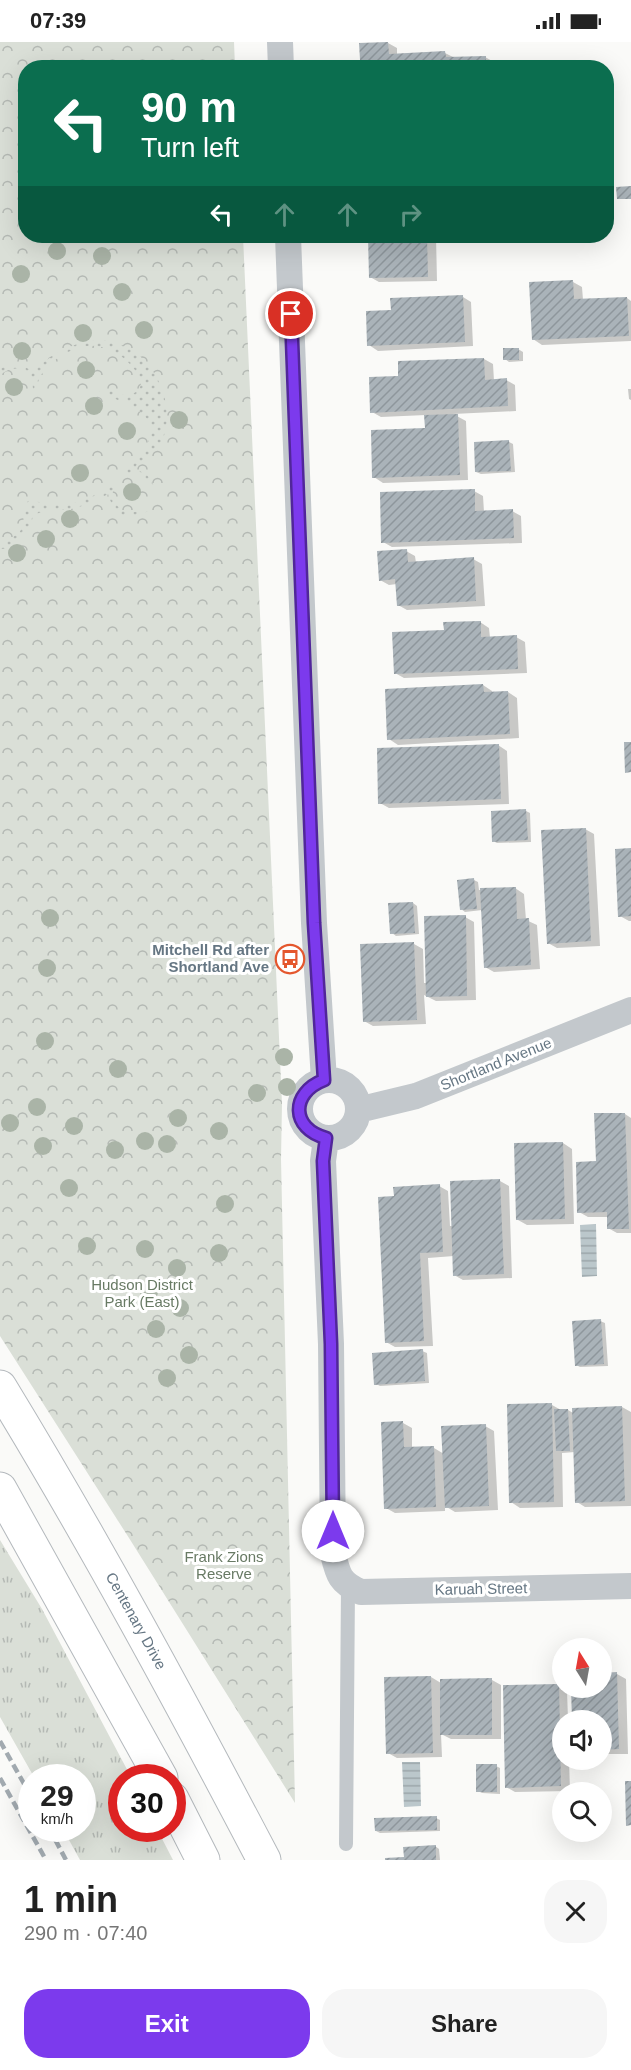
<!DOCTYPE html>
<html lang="en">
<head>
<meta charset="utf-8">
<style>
	body { margin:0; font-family:Arial,sans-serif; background:#f6f6f6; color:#222; height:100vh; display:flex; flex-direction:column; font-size:22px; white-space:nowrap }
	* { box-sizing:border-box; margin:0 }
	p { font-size:20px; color:#767676 }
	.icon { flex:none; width:33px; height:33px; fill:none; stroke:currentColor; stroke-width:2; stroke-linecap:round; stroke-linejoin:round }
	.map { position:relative; height:1818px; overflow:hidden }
	.sheet { display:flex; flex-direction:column; background:#fff; flex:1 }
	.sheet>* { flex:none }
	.hud { position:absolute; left:18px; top:18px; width:596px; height:183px; border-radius:24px; box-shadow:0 6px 24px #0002; background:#0b6e4f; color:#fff; overflow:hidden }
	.needle { width:39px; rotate:349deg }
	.controls { position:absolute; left:552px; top:1596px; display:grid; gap:12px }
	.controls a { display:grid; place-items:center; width:60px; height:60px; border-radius:50%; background:#fff; box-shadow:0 6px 24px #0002; font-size:30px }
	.speed { position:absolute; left:18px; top:1722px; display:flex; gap:12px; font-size:30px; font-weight:700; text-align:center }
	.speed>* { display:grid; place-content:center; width:78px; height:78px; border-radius:50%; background:#fff; box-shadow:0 6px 24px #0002; line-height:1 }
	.speed small { font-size:15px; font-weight:400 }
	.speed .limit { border:9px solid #d22; background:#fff; color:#111 }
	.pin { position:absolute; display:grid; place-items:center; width:51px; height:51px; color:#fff; margin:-26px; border:3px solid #fff; border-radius:50%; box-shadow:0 2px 6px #0007 }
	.me { position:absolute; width:66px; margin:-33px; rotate:0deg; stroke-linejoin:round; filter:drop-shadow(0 0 4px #0008) }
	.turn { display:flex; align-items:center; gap:21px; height:126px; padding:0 24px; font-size:27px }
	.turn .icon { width:78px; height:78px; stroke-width:2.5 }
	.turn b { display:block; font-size:42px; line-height:51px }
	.lanes { display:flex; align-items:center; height:57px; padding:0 24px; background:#0003; justify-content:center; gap:30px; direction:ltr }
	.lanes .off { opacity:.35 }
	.round { display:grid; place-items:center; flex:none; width:63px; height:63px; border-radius:24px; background:#f6f6f6 }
	.head { display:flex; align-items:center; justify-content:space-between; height:102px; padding:0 24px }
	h1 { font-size:36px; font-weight:600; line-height:45px }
	.action { display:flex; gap:12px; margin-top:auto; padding:12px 24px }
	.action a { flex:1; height:69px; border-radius:24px; background:#7c3aed; color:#fff; font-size:24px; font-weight:600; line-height:69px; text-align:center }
	.action a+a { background:#f6f6f6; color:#222 }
	.status { display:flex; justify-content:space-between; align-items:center; height:42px; padding:0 30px; background:#fff; direction:ltr }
	.status svg { height:16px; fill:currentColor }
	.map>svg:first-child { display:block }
	.grass { fill:url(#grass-tufts) }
	.park { fill:url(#park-crowns) }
	.garden { fill:url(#garden-dots) }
	.water { fill:url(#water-rules) }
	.shadow { fill:#0003 }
	.building { fill:url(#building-hatch) }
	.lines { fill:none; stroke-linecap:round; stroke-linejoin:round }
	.highway-casing { stroke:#b4b9bd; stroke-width:35 }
	.lane { stroke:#c3c8cc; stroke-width:14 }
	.street { stroke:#c3c8cc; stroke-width:26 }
	.highway { stroke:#fff; stroke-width:33 }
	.rail { stroke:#a2aab0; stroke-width:4.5; stroke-dasharray:9 4.5; stroke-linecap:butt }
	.tree { fill:#aab4a7 }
	.route-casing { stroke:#51269a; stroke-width:15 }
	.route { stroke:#7c3aed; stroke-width:10 }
	.labels { text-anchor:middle; stroke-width:6; stroke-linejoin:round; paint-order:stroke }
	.poi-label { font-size:15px; font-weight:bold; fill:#657683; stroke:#fff; text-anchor:end }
	.street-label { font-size:15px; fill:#657683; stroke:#fff }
	.park-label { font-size:15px; fill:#687a64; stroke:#fff }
</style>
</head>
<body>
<div class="status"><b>07:39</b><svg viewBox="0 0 49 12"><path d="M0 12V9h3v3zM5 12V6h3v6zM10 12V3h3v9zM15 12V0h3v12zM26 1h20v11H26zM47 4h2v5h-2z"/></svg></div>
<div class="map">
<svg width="631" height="1818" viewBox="0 0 631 1818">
	<defs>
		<pattern id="grass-tufts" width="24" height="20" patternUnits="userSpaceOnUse" patternTransform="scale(1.5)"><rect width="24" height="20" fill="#dadfd7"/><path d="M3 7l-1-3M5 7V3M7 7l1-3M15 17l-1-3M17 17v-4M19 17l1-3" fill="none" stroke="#b4b9b4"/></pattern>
		<pattern id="park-crowns" width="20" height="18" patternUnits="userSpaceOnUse" patternTransform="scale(1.5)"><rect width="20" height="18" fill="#dadfd7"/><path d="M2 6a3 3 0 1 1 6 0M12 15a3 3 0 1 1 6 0" fill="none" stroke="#b4b9b4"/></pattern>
		<pattern id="garden-dots" width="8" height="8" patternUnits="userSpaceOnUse" patternTransform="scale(1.5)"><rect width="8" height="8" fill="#dadfd7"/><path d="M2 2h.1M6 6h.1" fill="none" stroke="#b4b9b4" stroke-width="1.8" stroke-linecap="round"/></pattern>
		<pattern id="water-rules" width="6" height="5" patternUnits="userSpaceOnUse" patternTransform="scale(1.5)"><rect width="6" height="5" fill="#bbc7cb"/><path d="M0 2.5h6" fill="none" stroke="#9ca6aa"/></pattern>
		<pattern id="building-hatch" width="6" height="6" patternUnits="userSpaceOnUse" patternTransform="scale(1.5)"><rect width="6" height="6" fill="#aab3b9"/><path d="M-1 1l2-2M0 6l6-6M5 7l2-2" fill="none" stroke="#8e969c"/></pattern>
	</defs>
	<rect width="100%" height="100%" fill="#fafaf8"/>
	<path class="grass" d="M0,1498L42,1567L131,1735L122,1736V1786L157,1787L173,1818H80L63,1787L82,1786V1736L34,1735L0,1675Z"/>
	<path class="park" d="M0,0H234L235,25L26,26V194H243L282,1062L281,1117L295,1761L129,1496L0,1294Z"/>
	<path class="garden" d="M102,298C115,300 126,303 136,311C161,330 175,369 162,399C156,411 145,415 136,424V427L147,433L156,447H152L144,435L128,431L125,427L126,423C132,418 140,413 144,407C161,381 143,369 122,360C113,356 105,350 95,348V344L127,354C151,347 139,331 127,319C103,298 80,300 55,318C44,327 37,335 37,349H33C34,327 16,320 0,333V327C11,320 23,321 32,330C53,311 74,299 102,298Z
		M112,439L115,440C114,445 112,450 113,455C117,471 133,474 145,466L148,469C128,481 114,473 108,452C97,458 85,464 71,467C58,469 45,466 33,474C29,492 20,506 0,507V499C35,492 17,474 28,459C37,458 44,463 52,463C75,464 96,456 112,439Z"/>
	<path class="water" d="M596,1182L597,1234L582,1235L580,1183Z
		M402,1720H420L421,1764L404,1765Z"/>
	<path class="shadow" d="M388,1L397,6V13L445,11L455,16L485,15L494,20V26H373V22L361,17Z
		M369,194H436L437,239L379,240L370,235Z
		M573,240L582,245L583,258L627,256L631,259V299L542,303L533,297Z
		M463,255L471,260L473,304L378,309L369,303L392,270Z
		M518,307L523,310V319L509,320L505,317Z
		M484,317L493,322L494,339L506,338L515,343L516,369L453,372L466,379L468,438L383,441L374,435L426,387V373L381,375L372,370L400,335L399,321Z
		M628,347H631V358L629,357Z
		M509,400L513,402L515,430L481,432L476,430Z
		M474,449L483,454L484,470L512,469L521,474L522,501L392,505L383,500Z
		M406,509L415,514L416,521L473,517L482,522L485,564L407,568L398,563L397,542L389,543L380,538Z
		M480,580L489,586L490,596L516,595L525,600L527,631L404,636L395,631L446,590Z
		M483,643L492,649V651L508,650L517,656L519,696L398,703L389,697Z
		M498,703L507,709L509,762L389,766L380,761Z
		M526,769L530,771L531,800L497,801L493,799Z
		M585,787L594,792L600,904L557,906L548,901Z
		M631,808V879H629L620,874Z
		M474,838L478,840L479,848L515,846L524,852L526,878L537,883L540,927L494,930L485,925L482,868L465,870L461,867Z
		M413,861L417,864L419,892L396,894L392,891Z
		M465,875L474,880L476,958L436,959L424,953L426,982L373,984L364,979L414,902L423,907L424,941H427Z
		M625,1072L631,1076V1191H617L608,1186V1175H588L579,1170L597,1120L596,1073Z
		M563,1101L572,1107L574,1182L527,1183L518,1178L516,1103Z
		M500,1139L509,1144L512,1236L463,1238L454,1233V1214L428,1216L433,1304L395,1305L386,1300L395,1155L439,1144L448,1149L450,1184H453Z
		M600,1279L605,1281L608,1324L580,1325L576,1323Z
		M422,1309L427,1311L429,1341L380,1344L376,1342Z
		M552,1363L561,1368H568L573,1371L622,1365L631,1370V1464L585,1465L577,1460L575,1410L562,1411L563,1465L520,1466L511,1460Z
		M403,1381L412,1386V1407L434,1406L444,1412L485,1384L494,1389L498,1468L455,1470L445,1464V1469L395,1471L386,1466Z
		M602,1632H617L626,1637L628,1712H602V1678H573L572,1646H602Z
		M431,1635L441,1641L492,1638L501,1643V1697H451L441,1692L442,1715L397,1716L388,1711Z
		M558,1643L567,1648L568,1678H562V1718H569L570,1749L515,1750L506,1745Z
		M496,1724L500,1726V1752L482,1751L478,1749Z
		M436,1776L440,1778V1789L380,1791L376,1789Z
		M435,1804L439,1807L440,1818H388L405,1817Z"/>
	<path class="building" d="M388,0L389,12L445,9L446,15L486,14V26H371V18H360L359,1Z
		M631,144V157H617L616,145Z
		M368,194H427L428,235L369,236Z
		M573,238L574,257L627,255L629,294L532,298L529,240Z
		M463,253L465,300L367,304L366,269L391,268L390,256Z
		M503,306H519V318H503Z
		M484,316L485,338L507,336L508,364L370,371L369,335L398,334V319Z
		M458,372L460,433L372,436L371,388L425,386L424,373Z
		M509,398L511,429L475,430L474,400Z
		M475,447V469L513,467L514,496L381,501L380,450Z
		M407,507L408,520L474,515L476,559L397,564L395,537L379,539L377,509Z
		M481,579V595L517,593L518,627L394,632L392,590L444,588L443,580Z
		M483,642L484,650L508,649L510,692L387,698L385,647Z
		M624,700H631V730L625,731Z
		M499,702L501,757L378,762L377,706Z
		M526,767L528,798L492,800L491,769Z
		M586,786L591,899L547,902L541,788Z
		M631,806V874L618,875L615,807Z
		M474,836L477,867L460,868L457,838Z
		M516,845L517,877L529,876L531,923L484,926L480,846Z
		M413,860L415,891L390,892L388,861Z
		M466,873L467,954L426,955L424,874Z
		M414,900L417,978L363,980L360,902Z
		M594,1071H625L629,1187H607V1170L577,1171L576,1120L596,1119Z
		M563,1100L565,1177L516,1178L514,1101Z
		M500,1137L504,1232L453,1234L450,1139Z
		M440,1142L443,1210L420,1211L424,1299L385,1301L378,1155L394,1154L393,1145Z
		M601,1277L604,1322L575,1324L572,1279Z
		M423,1307L425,1339L374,1343L372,1311Z
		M552,1361L554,1460L509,1461L507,1362Z
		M622,1364L625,1459L575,1461L572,1366Z
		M554,1367H568L570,1409H556Z
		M403,1379L404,1405L434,1404L436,1465L384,1467L381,1380Z
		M486,1382L489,1464L445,1466L441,1384Z
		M617,1630L619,1707L602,1708V1678H572L571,1646H602V1631Z
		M431,1634L433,1711L386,1712L384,1635Z
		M492,1636V1693H440V1637Z
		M559,1642L561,1744L505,1746L503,1643Z
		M476,1722H497V1750H476Z
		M625,1739H631V1783L626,1784Z
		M437,1774V1788L375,1789L374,1776Z
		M436,1803V1818H385V1816L404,1815L403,1805Z"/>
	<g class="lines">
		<g class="highway-casing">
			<path id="highway" d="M0,1345C94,1499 180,1658 264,1818
				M0,1447L161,1736
				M172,1757L203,1818"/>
		</g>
		<path class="lane" d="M346,1802L348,1544"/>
		<path class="street" d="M280,0L281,26
			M288,194L314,881L324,1038
			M300 1067a29 29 0 1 1 58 0a29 29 0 1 1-58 0Z
			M358,1068L416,1054L631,968
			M326,1097L323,1119L331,1302L333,1512C338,1533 340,1541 361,1550L631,1544"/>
		<use href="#highway" class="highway"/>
		<path class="rail" d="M0,1699L32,1756
			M0,1736L46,1818
			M49,1786L66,1818"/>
	</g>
	<g class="tree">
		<circle cx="57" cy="209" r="9"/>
		<circle cx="102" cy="214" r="9"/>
		<circle cx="21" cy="232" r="9"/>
		<circle cx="122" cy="250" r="9"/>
		<circle cx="144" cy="288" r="9"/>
		<circle cx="83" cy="291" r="9"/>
		<circle cx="22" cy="309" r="9"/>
		<circle cx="86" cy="328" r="9"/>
		<circle cx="14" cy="345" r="9"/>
		<circle cx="94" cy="364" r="9"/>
		<circle cx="179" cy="378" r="9"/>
		<circle cx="127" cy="389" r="9"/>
		<circle cx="80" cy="431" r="9"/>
		<circle cx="132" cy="450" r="9"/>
		<circle cx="70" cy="477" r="9"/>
		<circle cx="46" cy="497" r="9"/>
		<circle cx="17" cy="511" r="9"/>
		<circle cx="50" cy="876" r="9"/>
		<circle cx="47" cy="926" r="9"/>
		<circle cx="45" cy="999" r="9"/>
		<circle cx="284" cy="1015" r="9"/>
		<circle cx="118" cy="1027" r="9"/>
		<circle cx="287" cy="1045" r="9"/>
		<circle cx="257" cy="1051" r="9"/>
		<circle cx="37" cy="1065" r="9"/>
		<circle cx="178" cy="1076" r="9"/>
		<circle cx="10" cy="1081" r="9"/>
		<circle cx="74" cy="1084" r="9"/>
		<circle cx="219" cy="1089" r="9"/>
		<circle cx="145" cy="1099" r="9"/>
		<circle cx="167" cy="1102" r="9"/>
		<circle cx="43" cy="1104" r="9"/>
		<circle cx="115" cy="1108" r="9"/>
		<circle cx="69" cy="1146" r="9"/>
		<circle cx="225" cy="1162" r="9"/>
		<circle cx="87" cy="1204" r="9"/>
		<circle cx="145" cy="1207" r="9"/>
		<circle cx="219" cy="1211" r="9"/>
		<circle cx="177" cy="1226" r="9"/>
		<circle cx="149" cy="1250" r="9"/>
		<circle cx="180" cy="1266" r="9"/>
		<circle cx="156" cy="1287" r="9"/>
		<circle cx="189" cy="1313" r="9"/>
		<circle cx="167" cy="1336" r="9"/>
	</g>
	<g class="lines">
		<g class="route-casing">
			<path id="route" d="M291,272L314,881L324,1038C290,1051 291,1087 326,1096L323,1119L331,1302L333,1489"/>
		</g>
		<use href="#route" class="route"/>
	</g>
	<defs>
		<g id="bus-ring" transform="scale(1.5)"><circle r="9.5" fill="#fff" stroke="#e4572e" stroke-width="1.5"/><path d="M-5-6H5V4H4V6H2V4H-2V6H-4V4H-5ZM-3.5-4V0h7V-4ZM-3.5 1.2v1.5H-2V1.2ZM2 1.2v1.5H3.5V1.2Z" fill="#e4572e"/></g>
	</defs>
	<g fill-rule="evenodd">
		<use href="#bus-ring" x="290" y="917"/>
	</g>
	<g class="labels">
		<g class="poi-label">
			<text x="269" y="913">Mitchell Rd after<tspan x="269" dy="17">Shortland Ave</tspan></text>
		</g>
		<g class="street-label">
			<text transform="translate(496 1022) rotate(-22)" y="5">Shortland Avenue</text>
			<text transform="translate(481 1547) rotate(-1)" y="5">Karuah Street</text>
			<text transform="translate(136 1579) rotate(61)" y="5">Centenary Drive</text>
		</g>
		<g class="park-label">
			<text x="142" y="1248">Hudson District<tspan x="142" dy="17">Park (East)</tspan></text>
			<text x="224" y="1520">Frank Zions<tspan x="224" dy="17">Reserve</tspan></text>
		</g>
	</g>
</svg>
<div class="controls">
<a><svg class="needle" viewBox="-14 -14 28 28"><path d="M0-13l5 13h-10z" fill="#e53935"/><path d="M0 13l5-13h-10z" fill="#767676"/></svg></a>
<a><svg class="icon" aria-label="sound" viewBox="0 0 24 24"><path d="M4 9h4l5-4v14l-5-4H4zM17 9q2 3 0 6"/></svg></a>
<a><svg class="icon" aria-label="search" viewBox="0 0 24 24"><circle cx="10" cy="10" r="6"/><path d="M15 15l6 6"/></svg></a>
</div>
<div class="speed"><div>29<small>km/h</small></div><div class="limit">30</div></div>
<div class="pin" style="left:291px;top:272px;background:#d93025"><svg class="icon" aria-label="arrive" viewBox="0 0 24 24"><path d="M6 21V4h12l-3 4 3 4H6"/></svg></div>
<svg class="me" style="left:333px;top:1489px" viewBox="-20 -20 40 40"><circle r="19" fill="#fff"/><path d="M0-13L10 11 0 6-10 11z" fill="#7c3aed"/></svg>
<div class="hud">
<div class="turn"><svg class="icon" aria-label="left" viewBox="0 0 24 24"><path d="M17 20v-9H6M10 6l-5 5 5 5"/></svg><div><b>90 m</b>Turn left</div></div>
<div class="lanes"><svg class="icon" aria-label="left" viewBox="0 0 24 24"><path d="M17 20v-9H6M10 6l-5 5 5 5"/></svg><svg class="icon off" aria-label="ahead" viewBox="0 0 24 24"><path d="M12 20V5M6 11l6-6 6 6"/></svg><svg class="icon off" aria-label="ahead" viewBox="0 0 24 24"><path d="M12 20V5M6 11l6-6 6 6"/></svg><svg class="icon off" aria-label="right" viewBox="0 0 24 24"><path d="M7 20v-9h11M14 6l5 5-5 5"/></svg></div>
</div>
</div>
<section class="sheet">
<div class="head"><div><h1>1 min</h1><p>290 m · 07:40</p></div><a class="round"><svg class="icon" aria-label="close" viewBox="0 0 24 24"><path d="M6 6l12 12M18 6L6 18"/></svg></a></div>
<div class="action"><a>Exit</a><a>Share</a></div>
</section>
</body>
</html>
